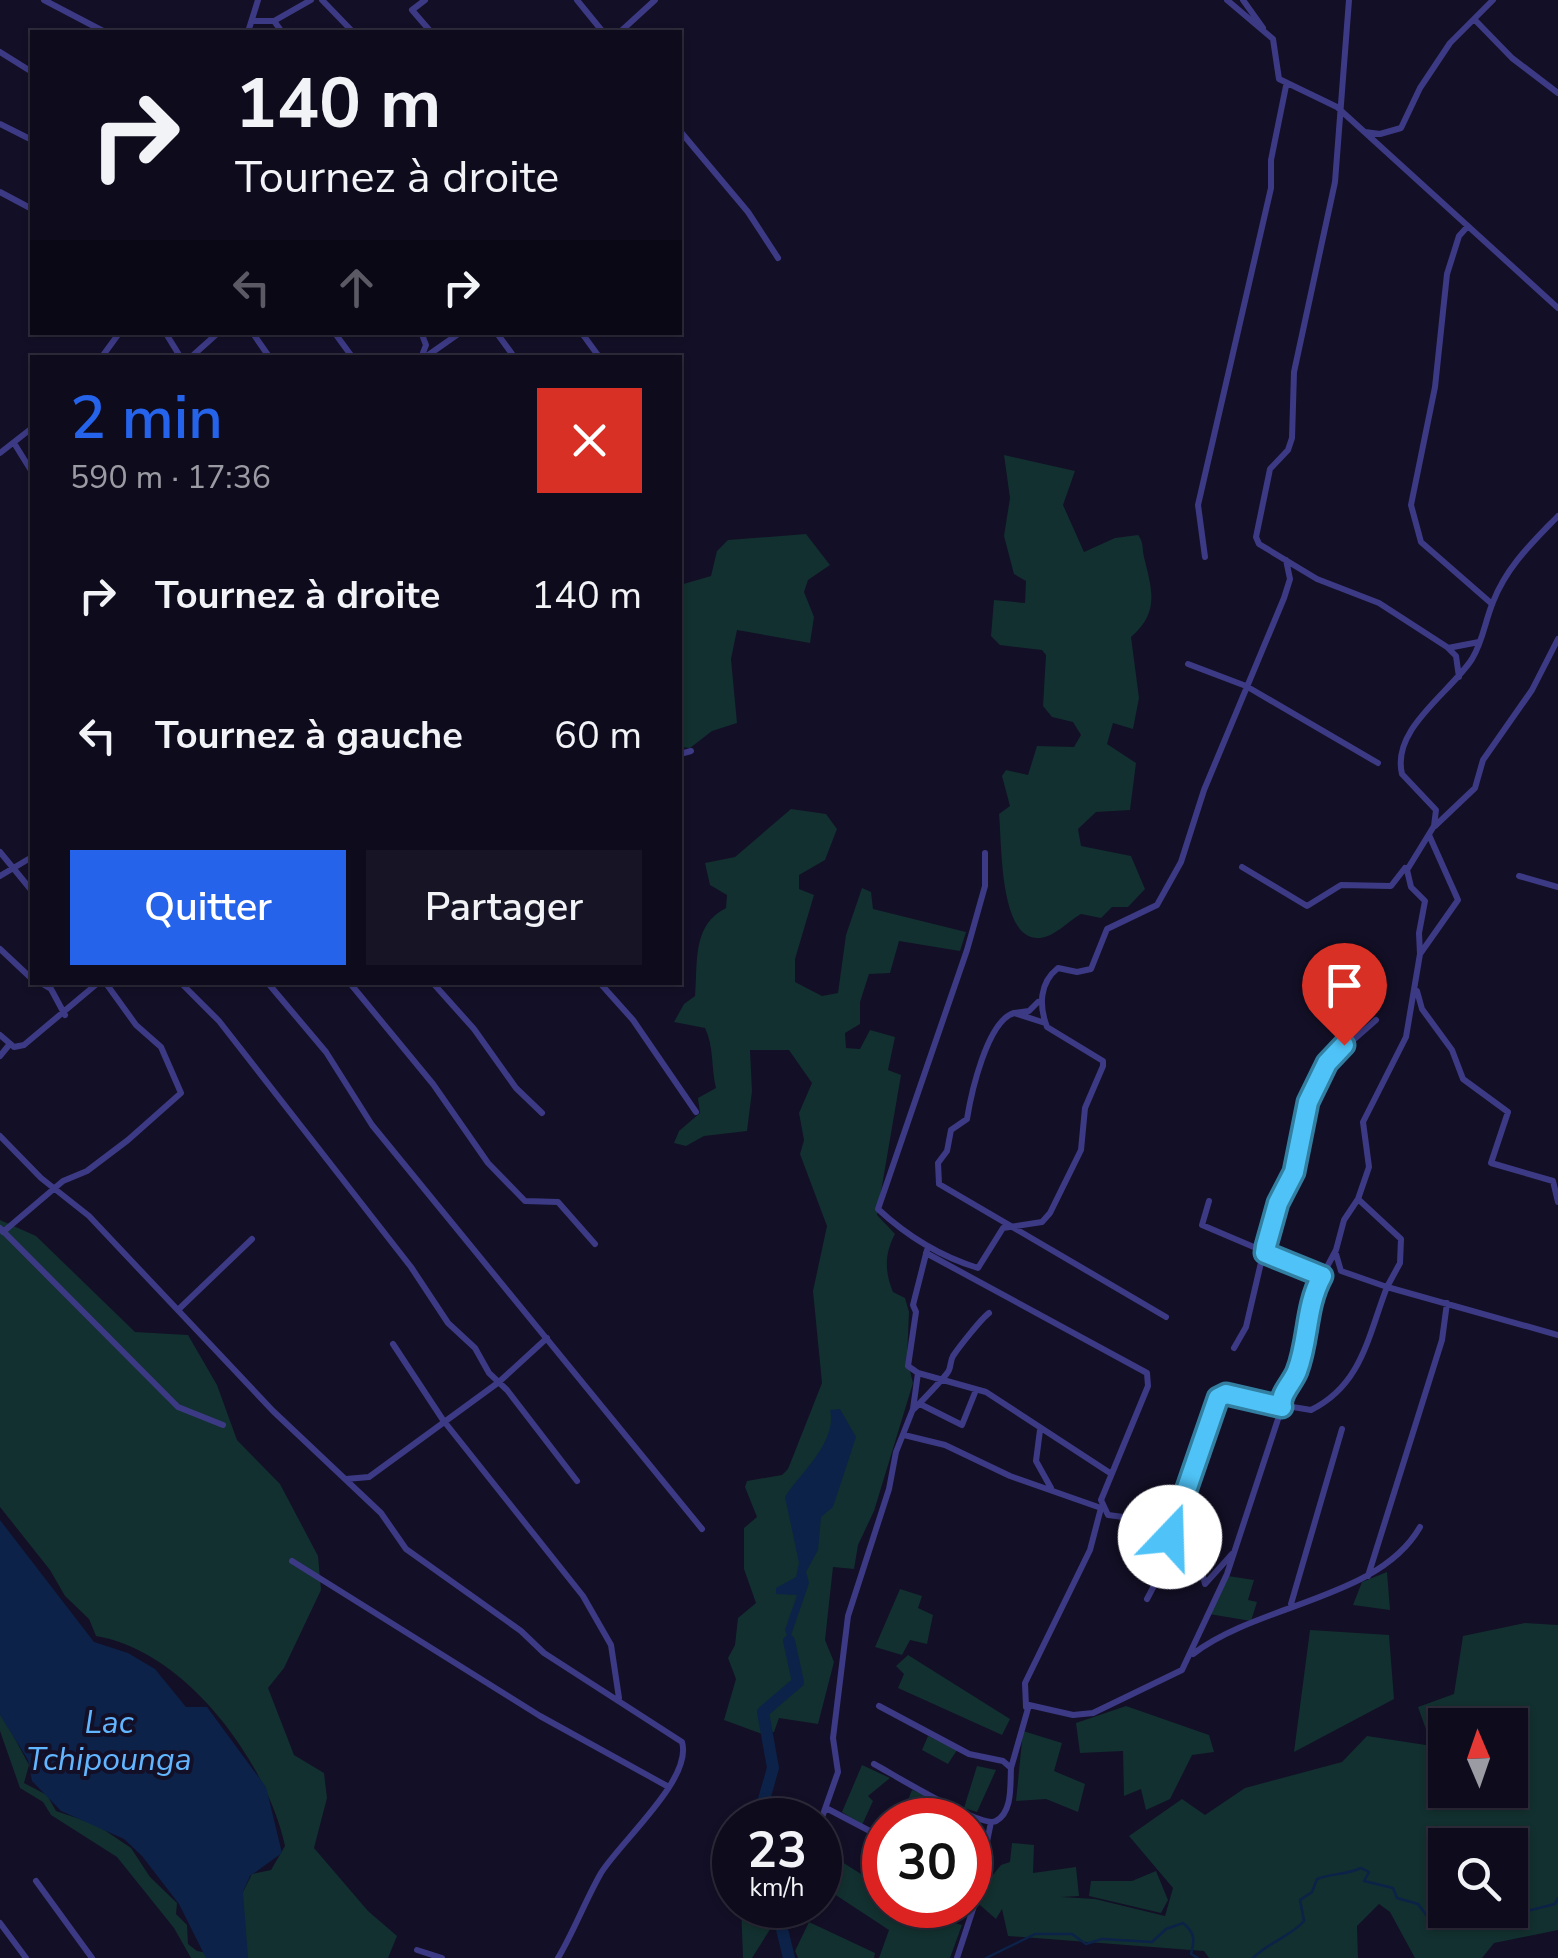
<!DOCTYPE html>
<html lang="fr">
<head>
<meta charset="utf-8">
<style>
	body { margin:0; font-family:"Nunito Sans",sans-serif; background:#171425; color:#f1f3f6; height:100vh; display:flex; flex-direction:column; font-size:38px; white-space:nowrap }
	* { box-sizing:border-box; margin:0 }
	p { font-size:32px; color:#9b9ba3 }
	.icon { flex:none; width:55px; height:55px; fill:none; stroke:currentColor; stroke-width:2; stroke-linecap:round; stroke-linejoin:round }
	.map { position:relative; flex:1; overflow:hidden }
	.side { position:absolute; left:30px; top:355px; width:652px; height:630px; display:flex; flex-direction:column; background:#0e0b1c; border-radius:0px; box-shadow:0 2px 8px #0004,0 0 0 2px #2e2b3b }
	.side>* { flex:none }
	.hud { position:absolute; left:30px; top:30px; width:652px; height:305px; border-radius:0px; box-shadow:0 2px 8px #0004,0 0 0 2px #2e2b3b; background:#0e0b1c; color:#f1f3f6; overflow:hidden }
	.needle { width:65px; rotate:358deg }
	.buttons { position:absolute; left:1428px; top:1708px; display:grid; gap:20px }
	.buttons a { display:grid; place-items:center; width:100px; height:100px; border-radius:0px; background:#0e0b1c; box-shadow:0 2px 8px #0004,0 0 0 2px #2e2b3b; font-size:50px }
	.speed { position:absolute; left:712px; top:1798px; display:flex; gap:20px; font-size:50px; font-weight:700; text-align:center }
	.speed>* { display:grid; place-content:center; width:130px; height:130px; border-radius:50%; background:#0e0b1c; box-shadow:0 2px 8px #0004,0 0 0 2px #2e2b3b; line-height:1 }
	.speed small { font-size:25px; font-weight:400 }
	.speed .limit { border:15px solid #d22; background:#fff; color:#111 }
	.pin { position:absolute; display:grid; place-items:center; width:85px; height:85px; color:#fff; margin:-102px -42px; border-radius:50% 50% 50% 0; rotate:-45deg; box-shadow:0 0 10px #0007 }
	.pin .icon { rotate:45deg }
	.me { position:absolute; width:110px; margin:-55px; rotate:21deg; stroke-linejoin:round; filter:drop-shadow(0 0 8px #0008) }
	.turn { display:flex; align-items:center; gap:35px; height:210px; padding:0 40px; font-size:45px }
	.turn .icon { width:130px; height:130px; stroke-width:2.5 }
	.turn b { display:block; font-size:70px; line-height:85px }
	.lanes { display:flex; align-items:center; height:95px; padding:0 40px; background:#0003; justify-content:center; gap:50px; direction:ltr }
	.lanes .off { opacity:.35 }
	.round { display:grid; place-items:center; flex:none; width:105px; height:105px; border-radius:0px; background:#171425 }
	.overview { display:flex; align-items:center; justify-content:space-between; height:170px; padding:0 40px }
	h1 { font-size:60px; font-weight:600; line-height:75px; color:#2563eb }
	.action { display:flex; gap:20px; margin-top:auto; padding:20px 40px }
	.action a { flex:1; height:115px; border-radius:0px; background:#2563eb; color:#fff; font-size:40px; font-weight:600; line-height:115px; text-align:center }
	.action a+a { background:#171425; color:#f1f3f6 }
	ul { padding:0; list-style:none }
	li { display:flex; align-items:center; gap:30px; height:140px; padding:0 40px }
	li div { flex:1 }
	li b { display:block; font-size:38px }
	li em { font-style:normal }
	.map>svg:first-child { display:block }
	.green { fill:#12302f; fill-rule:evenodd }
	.water { fill:#0c2248 }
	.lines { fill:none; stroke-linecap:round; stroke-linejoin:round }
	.stream { stroke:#0c2248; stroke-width:2.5 }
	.river { stroke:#0c2248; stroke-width:12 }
	.street { stroke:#3d3a85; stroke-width:6 }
	.route-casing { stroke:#337fa1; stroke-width:25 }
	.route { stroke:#4fc3f7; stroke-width:18 }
	.labels { text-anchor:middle; stroke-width:8; stroke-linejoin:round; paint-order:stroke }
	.water-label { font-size:32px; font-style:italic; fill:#62b6ff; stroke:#130f26 }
</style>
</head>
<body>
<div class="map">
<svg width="1558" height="1958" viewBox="0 0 1558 1958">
	<rect width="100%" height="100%" fill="#130f26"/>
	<path class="green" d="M1004,455L1075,471L1063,505L1084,552L1115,538L1138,535C1144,543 1142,548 1144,557C1152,590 1160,612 1131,637L1139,698L1133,729L1113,723L1107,744L1136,763L1130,810L1096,812L1078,829L1081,846L1131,856L1145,889L1128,907H1112L1101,918L1081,914C1068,921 1056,936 1040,938C999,942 1002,844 999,814L1010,806L1002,776L1006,770L1028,775L1037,746L1074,747L1081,735L1073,722L1052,717L1043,706L1046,655L1042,650L1000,645L991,636L994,600L1025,603L1026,581L1014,574L1004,536L1010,498Z
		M806,534L830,565L808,580L804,592L814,617L810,643L737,630L731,659L737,723L712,731L690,748L680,747V585L711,576L717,551L728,540Z
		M791,809L826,814L837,829L825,860L799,875V889L814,895L795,959V982L822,996L838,993L846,935L862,888L871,892L873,909L966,932L960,951L899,941L890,973L869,974L860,1002V1024L845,1033L846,1048L860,1049L870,1030L895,1037L888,1070L901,1075L877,1215L895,1234C885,1253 884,1270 893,1292L905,1298L909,1312L907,1359L913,1383L874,1511L858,1545L854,1569L833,1567L825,1640L834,1662L818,1724L779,1718L774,1732L762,1734L724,1720L736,1679L728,1658L735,1645L738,1618L756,1603L744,1569V1528L757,1517L745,1487L747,1481L782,1475L788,1469L822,1383L813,1291L827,1226L800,1154L804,1140L799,1113L812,1083L789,1050H750L752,1091L747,1131L704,1136L686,1146L674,1143L679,1131L700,1113L698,1098L716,1088C711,1068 714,1046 705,1028L674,1022L684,1004L695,996C698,961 692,925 726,908L727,895L710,885L705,863L735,857Z
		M0,1220L36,1236L135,1332L188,1335L217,1385L237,1440L280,1484L318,1556L321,1590L284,1668L268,1688L294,1755L324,1773L327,1798L314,1848L368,1911L397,1936L388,1958H247L241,1896L252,1874L271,1870L285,1846C267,1762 186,1651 96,1636L89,1619L65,1596L50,1570L0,1507Z
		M1387,1572L1390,1610L1353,1605L1362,1582Z
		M1228,1576L1254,1580L1248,1600L1257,1602L1251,1621L1209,1614Z
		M900,1589L922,1596L918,1608L933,1615L927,1644L910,1640L902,1655L875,1647Z
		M1525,1623L1558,1625V1930L1494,1943L1482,1958H1415L1390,1912L1379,1904L1357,1926L1358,1958H1209L1204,1951L1008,1936L1002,1909L996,1919L973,1899L1001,1865L1010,1862L1012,1843L1034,1845L1033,1873L1076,1867L1079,1896L1061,1897L1095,1899L1165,1916L1173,1888L1129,1836L1182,1799L1205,1815L1245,1788L1342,1762L1367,1736L1432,1746L1418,1707L1454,1694L1463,1636ZM1445,1725H1510V1790H1445ZM1445,1845H1510V1910H1445Z
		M1310,1630L1389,1635L1394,1699L1294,1752Z
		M908,1655L1010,1719L1002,1735L898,1688L904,1674L896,1666Z
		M1126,1706L1209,1735L1214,1752L1192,1755L1170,1799L1146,1810L1141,1789L1124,1796L1123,1751L1080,1753L1076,1723Z
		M0,1711L29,1765L24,1783L47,1795L56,1811L97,1825L131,1848L150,1877L177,1903L176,1914L187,1925L188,1944L197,1951L214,1954L215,1958H191L174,1928L117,1857L51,1815L43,1802L20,1788L0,1731Z
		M1023,1731L1062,1743L1054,1771L1085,1784L1078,1812L1046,1799L1016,1801Z
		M928,1736L957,1750L948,1764L922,1750Z
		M862,1765L890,1778L868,1796L873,1801L862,1825L842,1812Z
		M977,1766L996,1770L977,1812L964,1808Z
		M912,1790L935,1799L925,1820H900Z
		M842,1862L885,1889V1905H920L917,1913L962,1925L950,1958H879L889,1930L825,1888Z
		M1156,1871L1168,1900L1161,1913L1089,1896L1091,1881H1132Z
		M741,1905L774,1923L752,1958H743Z
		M809,1922L875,1953L874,1958H798L795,1951Z"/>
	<path class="water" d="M840,1409L856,1437L833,1507L821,1517L818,1550L806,1572L809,1583L789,1641L785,1630L797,1595L776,1594V1588L796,1577L799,1563L785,1497C799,1474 838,1442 830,1410Z
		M0,1520L94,1642L128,1653L155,1669L186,1707H207L266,1787L282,1853L250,1876L243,1892L248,1958H206L179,1904L142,1856L124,1839L61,1811L32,1781L28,1760L0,1715Z"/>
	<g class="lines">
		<path class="stream" d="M1510,1908L1523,1912L1555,1904L1558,1898
			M986,1958L1035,1934H1072L1086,1944L1102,1939L1152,1942L1166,1929L1183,1923C1195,1933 1195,1940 1191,1954L1198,1958
			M1253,1958C1269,1942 1291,1936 1304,1921L1300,1900L1312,1892L1317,1879C1333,1873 1346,1875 1361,1868L1369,1872L1364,1881L1393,1888L1397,1898L1418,1904L1427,1916L1447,1910"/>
		<path class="river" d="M758,1820L773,1768L763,1712L798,1682L789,1641
			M776,1905L789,1958"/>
		<path class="street" d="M44,0L105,32
			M322,0L353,32
			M425,0L412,10L431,32
			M577,0L603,32
			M1227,0L1273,39L1279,79L1337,107L1558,308
			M1243,0L1263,28
			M1349,0L1335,182L1294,372L1292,438L1288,450L1270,469L1256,537L1259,544L1317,579L1379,603L1447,647L1456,656L1459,677
			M1475,20L1512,58L1558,93
			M252,21H274L311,0
			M274,21L282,32
			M248,32L258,0
			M620,32L655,0
			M0,52L32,72
			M0,124L32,140
			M680,131L748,212L778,258
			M1365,132L1380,134L1401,128L1420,88L1450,43L1493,0
			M0,192L32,209
			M1468,226L1459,236L1447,274L1435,387L1411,505L1421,542L1492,604
			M165,332L181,358
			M252,332L270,358
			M334,332L353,358
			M421,332L426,345L421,358
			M496,332L515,358
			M581,332L600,358
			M101,358L120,332
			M190,358L219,332
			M424,358L461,332
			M14,443L32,472
			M0,453L32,428
			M1205,557L1198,505L1271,188V160L1286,86
			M1448,648L1479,642
			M1188,664L1246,686L1378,763
			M680,754L691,751
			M1435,826L1475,788L1483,760L1532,690L1558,639
			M1429,835L1458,900L1420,954L1419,933L1425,901L1411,887L1407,870L1434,826L1436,810L1402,774C1391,729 1450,693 1472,659C1483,641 1485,621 1493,602C1507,566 1532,543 1558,516
			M0,852L32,891
			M985,853V886L967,950L878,1209C908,1237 939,1256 978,1268L1003,1228L1042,1222L1050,1213L1081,1150L1085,1108L1103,1066V1061L1047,1027C1039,1006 1039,983 1058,968L1077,972L1091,969L1107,929L1157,905L1181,862L1204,790L1284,598L1290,579L1286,560
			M1242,867L1307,906L1341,885L1391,886L1405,868
			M0,876L32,857
			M1519,876L1558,887
			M0,949L32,979
			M39,982L51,989L65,1015
			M180,982L219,1021L411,1267L448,1323L475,1348L489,1373L507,1390L577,1481
			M267,982L326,1052L372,1125L702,1529
			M349,982L433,1084L488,1163L525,1201L558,1202L595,1244
			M432,982L474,1029L516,1088L542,1113
			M599,982L633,1020L696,1112
			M1417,991L1422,1009L1452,1050L1463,1079L1508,1112L1491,1163L1553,1181L1558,1202
			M1038,1002L1029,1011L1014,1013L1045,1023
			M1014,1013C987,1021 971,1094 967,1119L951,1130L947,1151L938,1163L939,1184L1166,1317
			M0,1035L14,1047L24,1045L99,982
			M0,1056L9,1045
			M0,1136L41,1178L89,1216L273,1411L381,1513L406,1549L521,1631L544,1653L682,1742C693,1779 620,1842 601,1873C585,1901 574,1931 558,1958
			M1358,1199L1369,1167L1363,1122L1406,1037L1420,954
			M1209,1201L1202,1225L1322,1276
			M0,1228L178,1407L223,1425
			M3,1232L63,1181L87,1171L128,1140L181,1093L161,1047L136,1025L105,982
			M926,1253L1147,1373L1148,1386L1101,1500L1108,1515L1139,1519L1183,1501L1221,1395L1311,1410C1362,1385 1368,1336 1387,1287L1341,1271L1336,1254
			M180,1308L252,1239
			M393,1344L443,1420L583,1596L611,1645L619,1698
			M1234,1348L1246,1327L1266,1241L1294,1172L1300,1125L1316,1083L1327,1063L1376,1020
			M918,1373L986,1392L1110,1473
			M920,1404L962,1425L976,1390
			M914,1409C921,1402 944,1378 948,1372C951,1368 950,1361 953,1356C959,1347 981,1319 989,1313
			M1040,1430L1036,1461L1051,1488
			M904,1435L945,1445L1010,1476L1101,1508L1090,1550L1025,1683L1026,1707
			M346,1479L369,1477L499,1382L547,1338
			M1183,1502L1180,1514L1193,1539L1205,1584L1232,1554
			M292,1561L540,1716L667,1786
			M1368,1576L1442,1340L1447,1303
			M1147,1599L1165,1565L1179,1511
			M1291,1604L1342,1429
			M1193,1654C1260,1603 1379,1599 1420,1527
			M879,1706L969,1754L1003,1761L1011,1768L1029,1705L1073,1715L1093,1713L1182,1670L1227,1574L1282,1407L1280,1401L1301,1359L1313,1293L1336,1250L1344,1220L1358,1199L1401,1239L1400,1263L1387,1287L1558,1335
			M874,1764C893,1774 981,1829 996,1821C1013,1812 1010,1784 1011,1768
			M826,1808L885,1839
			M820,1823L838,1772L833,1738L848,1616L889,1489L896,1452L913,1409L918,1373L908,1366L916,1312L913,1305L927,1250
			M36,1881L92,1958
			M786,1909L788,1905
			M0,1923L26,1958
			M417,1950L442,1958
			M957,1958L974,1906L991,1822"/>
	</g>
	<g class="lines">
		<g class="route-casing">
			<path id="route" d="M1170,1537L1218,1398L1226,1394L1282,1407C1279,1394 1292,1384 1297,1371C1309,1340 1305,1307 1322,1276L1265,1253L1266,1246L1278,1203L1294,1172L1308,1102L1327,1063L1344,1045"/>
		</g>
		<use href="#route" class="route"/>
	</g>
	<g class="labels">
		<g class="water-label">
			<text x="109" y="1733">Lac<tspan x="109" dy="37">Tchipounga</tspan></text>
		</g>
	</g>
</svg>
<div class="buttons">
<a><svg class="needle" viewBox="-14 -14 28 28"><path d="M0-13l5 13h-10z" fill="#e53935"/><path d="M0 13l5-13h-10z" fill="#9b9ba3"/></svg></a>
<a><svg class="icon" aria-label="search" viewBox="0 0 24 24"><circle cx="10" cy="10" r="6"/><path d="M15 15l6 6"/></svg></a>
</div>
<div class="speed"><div>23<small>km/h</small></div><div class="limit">30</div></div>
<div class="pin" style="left:1344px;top:1045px;background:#d93025"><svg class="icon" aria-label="arrive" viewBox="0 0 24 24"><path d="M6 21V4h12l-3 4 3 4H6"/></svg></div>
<svg class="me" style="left:1170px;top:1537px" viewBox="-20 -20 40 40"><circle r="19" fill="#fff"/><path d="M0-13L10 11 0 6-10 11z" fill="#4fc3f7"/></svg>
<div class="hud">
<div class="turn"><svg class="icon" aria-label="right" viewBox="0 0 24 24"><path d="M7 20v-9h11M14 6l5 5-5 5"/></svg><div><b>140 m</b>Tournez à droite</div></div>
<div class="lanes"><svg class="icon off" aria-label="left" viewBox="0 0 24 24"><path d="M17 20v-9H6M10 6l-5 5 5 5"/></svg><svg class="icon off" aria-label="ahead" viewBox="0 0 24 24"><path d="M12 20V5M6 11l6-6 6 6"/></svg><svg class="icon" aria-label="right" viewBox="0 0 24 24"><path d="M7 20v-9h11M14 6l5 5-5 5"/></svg></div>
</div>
<section class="side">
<div class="overview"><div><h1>2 min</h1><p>590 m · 17:36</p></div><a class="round" style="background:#d93025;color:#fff"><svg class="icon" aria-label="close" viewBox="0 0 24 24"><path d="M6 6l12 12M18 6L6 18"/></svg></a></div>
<ul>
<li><svg class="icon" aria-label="right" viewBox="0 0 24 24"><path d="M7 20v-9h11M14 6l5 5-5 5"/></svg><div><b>Tournez à droite</b></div><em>140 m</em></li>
<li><svg class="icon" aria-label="left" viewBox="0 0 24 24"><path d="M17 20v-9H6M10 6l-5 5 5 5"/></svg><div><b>Tournez à gauche</b></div><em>60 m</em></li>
</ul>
<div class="action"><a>Quitter</a><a>Partager</a></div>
</section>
</div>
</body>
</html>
